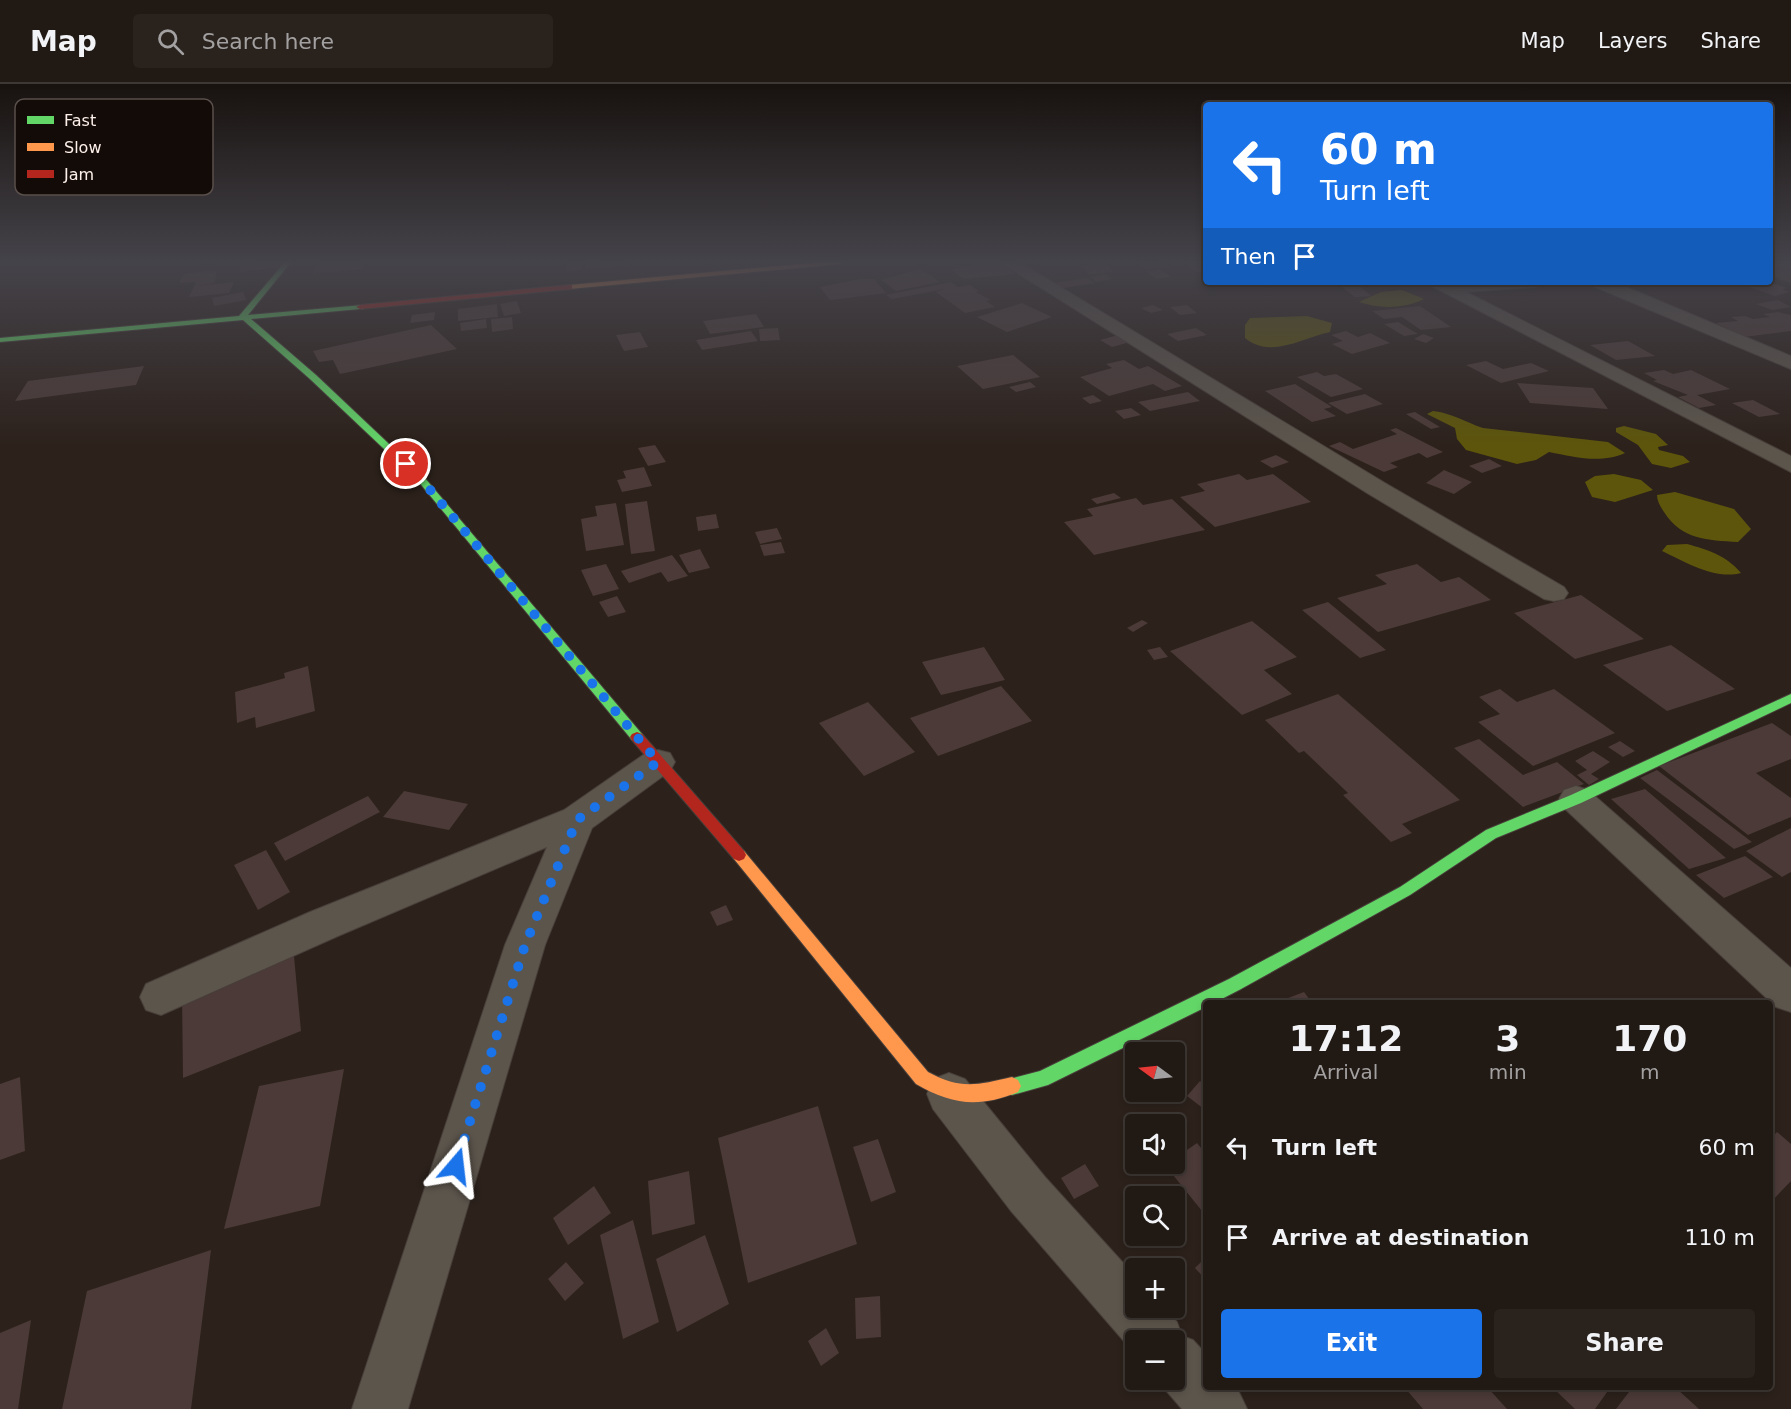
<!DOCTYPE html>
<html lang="en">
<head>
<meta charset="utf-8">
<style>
	body { margin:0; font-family:"DejaVu Sans",sans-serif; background:#29221d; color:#f1f3f6; height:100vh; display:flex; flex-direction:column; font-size:22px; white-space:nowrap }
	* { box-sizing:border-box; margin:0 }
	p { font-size:20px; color:#a2a0a0 }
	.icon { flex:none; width:33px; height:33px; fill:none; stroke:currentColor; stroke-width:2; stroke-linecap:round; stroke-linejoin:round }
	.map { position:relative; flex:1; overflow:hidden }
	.panel { position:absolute; left:1203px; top:916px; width:570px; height:390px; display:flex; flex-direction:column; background:#211914; border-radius:6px; box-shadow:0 3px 9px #0003,0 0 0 2px #3e3834 }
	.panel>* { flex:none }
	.guide { position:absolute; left:1203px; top:18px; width:570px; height:183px; border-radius:6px; box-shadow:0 3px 9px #0003,0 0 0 2px #3e3834; background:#1a73e8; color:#fff; overflow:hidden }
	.needle { width:39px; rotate:285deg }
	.fabs { position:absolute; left:1125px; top:958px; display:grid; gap:12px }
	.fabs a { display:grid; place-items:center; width:60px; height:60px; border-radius:6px; background:#211914; box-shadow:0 3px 9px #0003,0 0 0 2px #3e3834; font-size:30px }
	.pin { position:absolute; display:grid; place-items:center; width:51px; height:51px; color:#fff; margin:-26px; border:3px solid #fff; border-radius:50%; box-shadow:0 2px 6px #0007 }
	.me { position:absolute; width:66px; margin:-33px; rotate:17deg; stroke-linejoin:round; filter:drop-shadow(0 0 4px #0008) }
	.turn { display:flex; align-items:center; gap:21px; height:126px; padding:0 18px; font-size:27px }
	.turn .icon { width:78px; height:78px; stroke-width:2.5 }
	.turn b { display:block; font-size:42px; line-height:51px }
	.then { display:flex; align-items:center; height:57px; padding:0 18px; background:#0003; gap:12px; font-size:22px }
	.eta { display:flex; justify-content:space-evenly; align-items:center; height:102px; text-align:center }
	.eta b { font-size:36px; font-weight:600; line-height:42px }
	.button { display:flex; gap:12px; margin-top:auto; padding:12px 18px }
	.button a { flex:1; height:69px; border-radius:6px; background:#1a73e8; color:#fff; font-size:24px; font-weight:600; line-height:69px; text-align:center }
	.button a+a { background:#29221d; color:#f1f3f6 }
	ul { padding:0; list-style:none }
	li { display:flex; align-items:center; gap:18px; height:90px; padding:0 18px }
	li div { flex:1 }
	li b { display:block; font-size:22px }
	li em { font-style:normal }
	header { display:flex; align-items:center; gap:36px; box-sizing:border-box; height:84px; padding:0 30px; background:#211914; border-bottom:2px solid #3e3834 }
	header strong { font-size:28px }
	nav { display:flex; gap:33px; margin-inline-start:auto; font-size:21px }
	.search { width:420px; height:54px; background:#29221d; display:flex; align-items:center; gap:15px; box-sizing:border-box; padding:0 21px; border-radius:6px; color:#a2a0a0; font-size:22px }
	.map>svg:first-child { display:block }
	.forest { fill:#5d550b }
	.building { fill:#4b3a37 }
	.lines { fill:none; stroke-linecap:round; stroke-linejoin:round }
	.street-casing { stroke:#483f3a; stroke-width:2 }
	.fast-casing { stroke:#483f3a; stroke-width:2 }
	.slow-casing { stroke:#483f3a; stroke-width:2 }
	.jam-casing { stroke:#483f3a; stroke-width:2 }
	.street { fill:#5c554c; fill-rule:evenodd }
	.fast { fill:#63d668; fill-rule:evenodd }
	.slow { fill:#ff974d; fill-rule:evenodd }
	.jam { fill:#b3261e; fill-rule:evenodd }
	.route { stroke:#1a73e8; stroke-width:10; stroke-dasharray:0 18 }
	.key { fill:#130b07; stroke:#594f4b; stroke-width:1.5 }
	.key-label { font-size:16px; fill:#fdefe9 }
</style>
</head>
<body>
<header>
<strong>Map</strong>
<div class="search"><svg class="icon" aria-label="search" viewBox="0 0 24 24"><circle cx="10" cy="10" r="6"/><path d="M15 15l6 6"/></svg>Search here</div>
<nav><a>Map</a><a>Layers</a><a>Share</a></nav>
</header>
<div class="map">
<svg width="1791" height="1325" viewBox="0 0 1791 1325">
	<rect width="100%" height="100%" fill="#2c211b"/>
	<path class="forest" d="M1402,206L1424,215C1404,225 1380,225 1359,218L1381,208Z
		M1307,232L1332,239L1330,248C1303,254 1270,275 1245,254V241L1250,234Z
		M1433,327C1452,329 1465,338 1483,344L1608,358L1625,369C1601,380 1574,373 1549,368L1536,376L1517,380L1466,366L1457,355L1455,344L1427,330Z
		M1624,342L1656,350L1668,361L1658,363L1659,366L1683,372L1690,378L1671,384L1652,380L1638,361L1616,348V344Z
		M1614,390L1641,396L1653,406L1615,418L1592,413L1585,398L1595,392Z
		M1675,408L1734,425L1751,445L1738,458C1707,456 1682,456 1664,428C1660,422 1657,417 1657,411Z
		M1687,460C1708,466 1726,471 1741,489C1715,496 1685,478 1662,467L1667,461Z"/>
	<path class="building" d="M254,178H294V181L240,188V179Z
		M319,178H365L362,185L313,189Z
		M566,178H581V186L567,187Z
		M602,178H626V182L586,185V179Z
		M999,178L1015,190L963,195L951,185Z
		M1137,178H1163L1170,183L1145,185Z
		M1184,178H1202L1206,180V187L1196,188Z
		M1105,179L1114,188L1089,190L1081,181Z
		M1770,180L1791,187V199L1770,192Z
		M920,185L940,198L896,207L881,196Z
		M1160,185L1171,193L1156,195L1146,187Z
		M205,187H217L214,199L197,202L234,198L229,209L189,213L196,198L179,199L184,190Z
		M1106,191L1112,195L1096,198L1090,193Z
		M1087,194L1095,199L1063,204L1055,199Z
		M860,195H874L886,209L830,216L820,203Z
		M951,198L958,203L970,201L979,207L975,208L991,216L986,217L995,223L965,229L936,208L945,205L892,215L886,211Z
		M1735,198H1768L1787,204L1782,205L1789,208L1775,212Z
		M1359,202L1371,212L1355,213L1342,203Z
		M243,208L246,216L214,222L212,214Z
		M1778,216L1791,223L1772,226L1756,220Z
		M517,217L521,229L504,232L500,220Z
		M1022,219L1052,233L1007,248L977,233Z
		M497,220L498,233L458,237V225Z
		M1153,221L1163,226L1151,229L1141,224Z
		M1187,221L1197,229L1180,231L1170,223Z
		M1420,222L1451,243L1421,246L1402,233L1384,235L1372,227Z
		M435,228L434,236L410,239L412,231Z
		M1778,228L1791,231V247L1744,253L1716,239L1738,237L1731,233L1745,232L1753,235L1770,233L1763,230Z
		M756,230L764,243L710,250L703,237Z
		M512,233L513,245L492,248L491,235Z
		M486,235L487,244L461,247L460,239Z
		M1398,238L1418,250L1404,252L1384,240Z
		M431,241L457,265L340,290L333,276L319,278L313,267Z
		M778,244L780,256L760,257L759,245Z
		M1196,244L1207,251L1178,257L1167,250Z
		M751,247L758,257L702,266L696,256Z
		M1346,247L1358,253L1370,249L1390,259L1352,270L1332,260L1343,257L1331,251Z
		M640,248L648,263L624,267L616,251Z
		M1423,250L1434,254L1426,259L1414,255Z
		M1118,251L1130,258L1112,263L1100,256Z
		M1628,257L1655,272L1616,276L1590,261Z
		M1013,271L1040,293L983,305L957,282Z
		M1124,276L1139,285L1148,282L1182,302L1165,307L1153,300L1109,312L1080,293L1112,284L1106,280Z
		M1486,277L1503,285L1531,279L1549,287L1501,299L1466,281Z
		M144,282L136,301L15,317L28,297Z
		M1664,286L1673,290L1691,286L1730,305L1697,311L1716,321L1699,324L1678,313L1688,311L1653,297L1657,296L1644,289Z
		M1317,288L1324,292L1336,290L1363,305L1331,313L1297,293Z
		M1030,298L1036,303L1016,308L1009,303Z
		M1517,299L1593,304L1608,325L1530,319Z
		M1295,300L1332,323L1324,325L1336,332L1312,338L1265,307Z
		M1188,308L1200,317L1150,327L1138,318Z
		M1365,310L1383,320L1347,330L1328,319Z
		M1093,311L1102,317L1090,320L1082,314Z
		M1753,316L1780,330L1759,333L1732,319Z
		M1131,324L1141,331L1124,335L1115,327Z
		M1415,328L1440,343L1431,345L1406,330Z
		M1396,344L1443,368L1427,374L1419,369L1390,379L1398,383L1384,388L1329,362L1340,358L1353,365L1397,350L1390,346Z
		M655,361L666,378L648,382L638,364Z
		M1276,371L1289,378L1272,384L1260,377Z
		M1489,375L1502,382L1482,389L1469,382Z
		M644,383L652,402L622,408L617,396L626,394L623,387Z
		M1444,386L1472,398L1454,410L1426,399Z
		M1239,390L1247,396L1273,390L1311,418L1215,443L1180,413L1205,407L1197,400Z
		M1114,409L1121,414L1097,420L1091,415Z
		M1136,414L1143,421L1172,415L1205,446L1094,471L1064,438L1093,432L1087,425Z
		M647,417L655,467L631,470L625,420Z
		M616,419L624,461L586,467L581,435L597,432L595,422Z
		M716,430L719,444L698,447L696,433Z
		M777,444L782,455L760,460L755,448Z
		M781,458L785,469L764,472L760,461Z
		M700,465L710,484L689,489L679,471Z
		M672,471L688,492L668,498L661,488L629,499L621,487Z
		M606,480L619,505L593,512L581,486Z
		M1417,480L1441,498L1459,493L1491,516L1378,548L1337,514L1387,500L1375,491Z
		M1581,511L1644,555L1575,575L1514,529Z
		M617,512L626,528L608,533L599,518Z
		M1328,518L1386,566L1360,574L1302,526Z
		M1142,536L1148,539L1133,548L1127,544Z
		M1252,537L1297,573L1264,586L1292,610L1242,631L1170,567Z
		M1671,561L1735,605L1667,627L1603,581Z
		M984,563L1005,596L941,611L922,578Z
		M1160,563L1168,573L1154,576L1147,566Z
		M308,582L315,627L256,644L255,633L237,639L235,608L285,594L284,589Z
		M1001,602L1032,637L938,672L910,634Z
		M1500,605L1517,618L1554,605L1615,649L1533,682L1478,638L1500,630L1479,613Z
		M1338,610L1460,716L1402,740L1412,749L1391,758L1343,711L1348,709L1304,667L1299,669L1265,636Z
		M868,618L915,668L864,692L819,639Z
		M1772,639L1791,652V675L1756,689L1791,714V733L1748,751L1659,682Z
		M1479,655L1523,691L1557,678L1584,700L1523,723L1454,664Z
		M1620,657L1635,667L1623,673L1608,663Z
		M1593,667L1610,678L1591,690L1599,695L1589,701L1577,691L1587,686L1575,677Z
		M1657,686L1752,758L1734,765L1640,694Z
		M1645,705L1726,774L1689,785L1611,715Z
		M404,707L468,720L449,746L383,733Z
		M368,712L380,728L285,777L274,759Z
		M1791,744V788L1782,793L1746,767Z
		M266,766L290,808L258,826L234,781Z
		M1745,772L1773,793L1724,814L1696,791Z
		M726,821L733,836L717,842L710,828Z
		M294,872L301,947L183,994L182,913Z
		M1304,908L1313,920H1275V919Z
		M344,985L320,1122L224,1145L259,1002Z
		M20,993L25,1067L0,1076V1000Z
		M1200,997L1206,1002L1204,1025L1187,1012Z
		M818,1022L857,1160L748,1199L718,1054Z
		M1777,1048L1791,1060V1097L1770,1119V1055Z
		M878,1055L896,1108L871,1118L853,1063Z
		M1197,1059L1206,1070V1132L1165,1081L1174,1080V1075Z
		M1085,1080L1099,1102L1074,1115L1061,1094Z
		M689,1087L695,1140L652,1151L648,1097Z
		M594,1102L611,1129L568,1161L553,1134Z
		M633,1136L659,1238L623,1255L600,1151Z
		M705,1151L729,1220L677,1248L656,1175Z
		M211,1166L191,1325H62L87,1207Z
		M1206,1173V1196L1195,1184Z
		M566,1178L584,1199L565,1217L548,1195Z
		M880,1212L881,1253L856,1255L855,1214Z
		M31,1236L18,1325H0V1249Z
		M826,1244L839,1269L821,1282L808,1257Z
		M1405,1304H1488L1507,1325H1423Z
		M1553,1304H1610L1595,1325H1575Z
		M1632,1304H1676L1699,1325H1616Z"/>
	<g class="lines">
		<g class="street-casing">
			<path id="street" d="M1000,178H1019L1385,399L1564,503L1568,509L1564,515L1554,517L1544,515L1367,409Z
				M1774,178H1791V185L1776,182Z
				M1424,198H1545L1536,203L1466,208L1791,372V388Z
				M1590,198H1614L1791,272V285L1593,202Z
				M658,666L670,669L675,678L670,687L592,744L545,861L408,1325H352L505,861L547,763L338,852L161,931L146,926L140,913L146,900L310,828L564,726L646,669Z
				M1576,702L1588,706L1791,884V928L1776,923L1564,724L1559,715L1564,706Z
				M949,989L965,995L1045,1093L1136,1193V1224H1164L1177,1238L1182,1252L1193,1256L1206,1270V1304H1237L1247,1325H1182L1157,1296H1174V1257H1136V1271L1011,1127L933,1025L927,1010L933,995Z"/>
		</g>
		<g class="fast-casing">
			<path id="fast" d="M285,178H291L248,231L363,221V225H360L251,235L316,291L424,393L642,650L644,653L642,656H632L418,397L310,295L243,236L0,258V254L239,232Z
				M1791,610V619L1581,719L1496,754L1410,811L1241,905L1212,920H1206V923L1048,1001L1012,1011L1006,1008L1003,1002L1006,996L1040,987L1229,895L1400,803L1486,746L1571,711Z"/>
		</g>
		<g class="slow-casing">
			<path id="slow" d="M823,178H843L840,180L569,205L565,203L569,201Z
				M739,765L744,767L928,988C961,1006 977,1001 1012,993L1018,996L1021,1002L1018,1008C979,1024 952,1021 916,1000L734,775L732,771L734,767Z"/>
		</g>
		<g class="jam-casing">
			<path id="jam" d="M569,201H572V205L360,225L356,223L360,221Z
				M637,648L642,650L744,767L746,771L744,775L739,777L734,775L632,656L630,653L632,650Z"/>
		</g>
		<use href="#street" class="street"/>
		<use href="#fast" class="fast"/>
		<use href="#slow" class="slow"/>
		<use href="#jam" class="jam"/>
	</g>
	<linearGradient id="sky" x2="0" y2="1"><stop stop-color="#18120f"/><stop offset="0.49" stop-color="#45434a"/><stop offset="1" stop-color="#45434a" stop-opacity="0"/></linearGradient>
	<rect width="1791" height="363" fill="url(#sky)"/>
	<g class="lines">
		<path class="route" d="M406,380L421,395L658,678L577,736L525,861L456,1082"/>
	</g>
	<rect x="15" y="15" width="198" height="96" rx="9" class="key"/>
	<rect x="27" y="32" width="27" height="8" fill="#63d668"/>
	<rect x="27" y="59" width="27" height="8" fill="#ff974d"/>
	<rect x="27" y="86" width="27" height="8" fill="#b3261e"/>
	<g class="key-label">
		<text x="64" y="42">Fast</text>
		<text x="64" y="69">Slow</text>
		<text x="64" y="96">Jam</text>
	</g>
</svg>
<div class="fabs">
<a><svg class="needle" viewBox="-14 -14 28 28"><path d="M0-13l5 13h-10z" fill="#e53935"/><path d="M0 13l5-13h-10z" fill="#a2a0a0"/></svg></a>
<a><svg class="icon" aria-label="sound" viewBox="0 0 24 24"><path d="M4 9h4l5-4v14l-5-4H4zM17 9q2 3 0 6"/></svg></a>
<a><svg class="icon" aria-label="search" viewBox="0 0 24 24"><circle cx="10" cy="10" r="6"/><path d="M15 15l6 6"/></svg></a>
<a>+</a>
<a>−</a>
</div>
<div class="pin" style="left:406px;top:380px;background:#d93025"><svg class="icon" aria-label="arrive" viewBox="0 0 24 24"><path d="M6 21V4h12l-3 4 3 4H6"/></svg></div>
<svg class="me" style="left:456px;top:1082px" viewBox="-20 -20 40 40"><path d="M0-17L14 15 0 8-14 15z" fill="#1a73e8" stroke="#fff" stroke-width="4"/></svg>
<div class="guide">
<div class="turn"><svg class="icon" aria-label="left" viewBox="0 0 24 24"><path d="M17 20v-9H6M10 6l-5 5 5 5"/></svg><div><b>60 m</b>Turn left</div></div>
<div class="then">Then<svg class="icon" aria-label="arrive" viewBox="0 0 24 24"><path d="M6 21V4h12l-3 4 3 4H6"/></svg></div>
</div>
<section class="panel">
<div class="eta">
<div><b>17:12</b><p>Arrival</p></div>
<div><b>3</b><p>min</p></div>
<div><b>170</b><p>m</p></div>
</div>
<ul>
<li><svg class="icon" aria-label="left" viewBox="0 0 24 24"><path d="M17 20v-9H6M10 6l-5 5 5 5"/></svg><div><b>Turn left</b></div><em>60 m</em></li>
<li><svg class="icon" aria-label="arrive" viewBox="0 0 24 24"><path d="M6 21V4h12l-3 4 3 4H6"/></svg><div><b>Arrive at destination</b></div><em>110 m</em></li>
</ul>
<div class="button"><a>Exit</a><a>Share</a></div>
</section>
</div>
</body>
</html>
